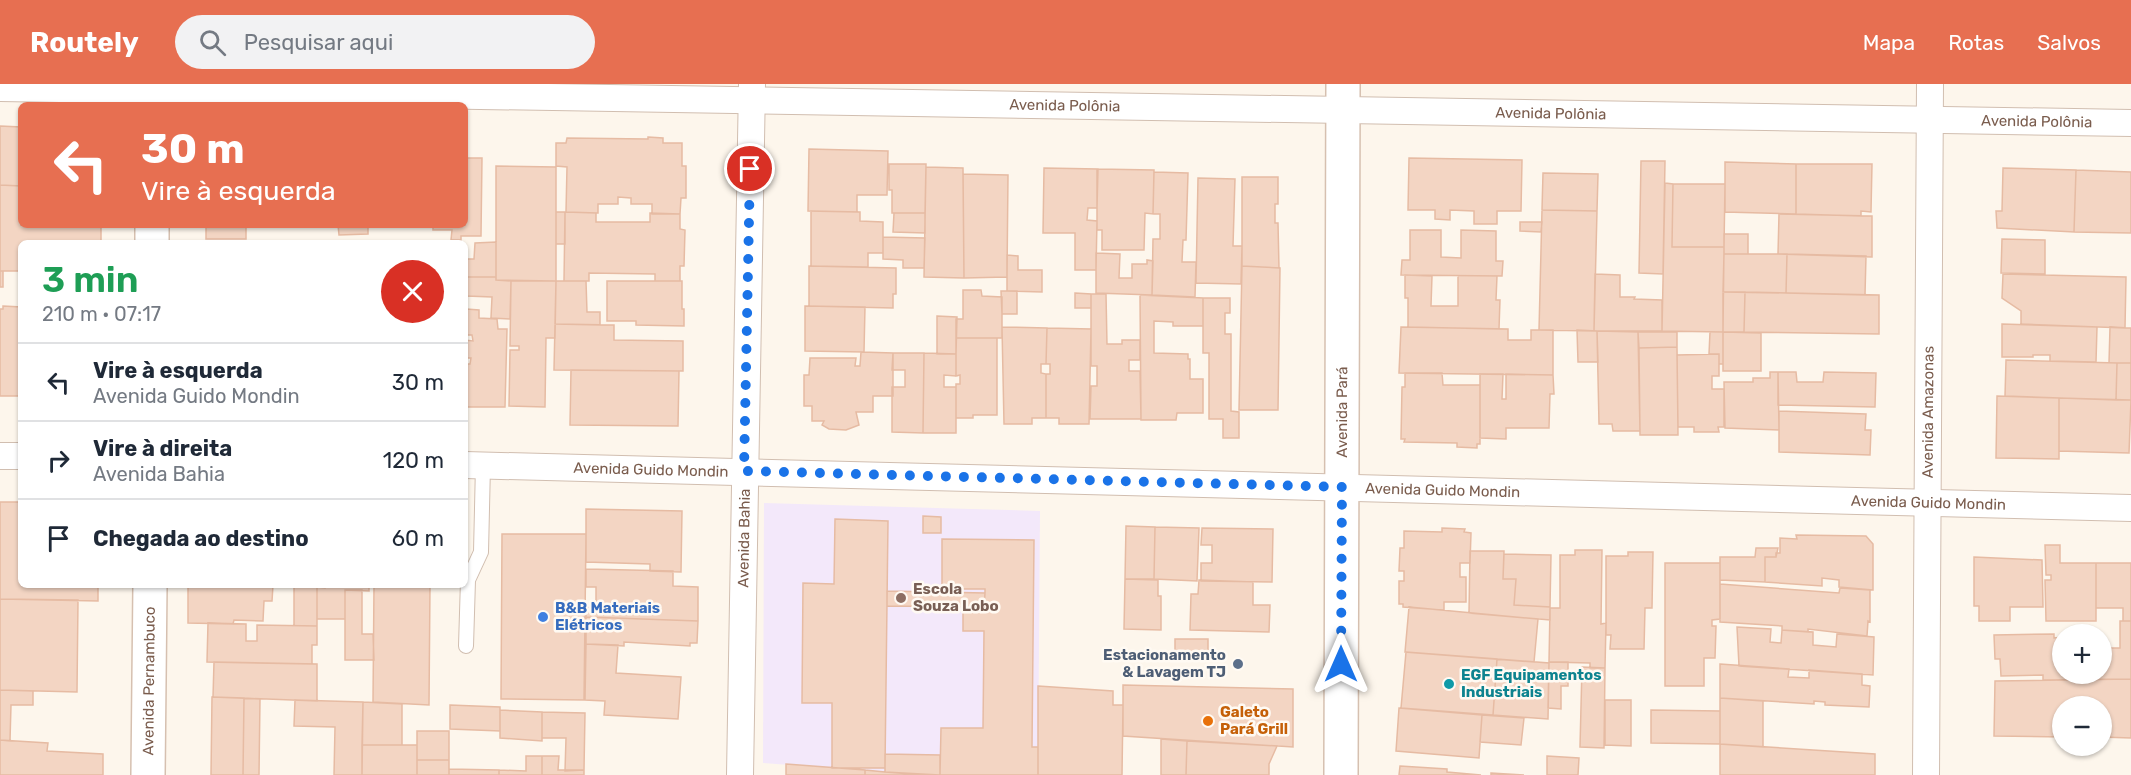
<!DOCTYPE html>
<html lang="pt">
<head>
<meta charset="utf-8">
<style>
	body { margin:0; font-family:Rubik,sans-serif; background:#f2f2f3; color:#1f2937; height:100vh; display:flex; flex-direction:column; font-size:22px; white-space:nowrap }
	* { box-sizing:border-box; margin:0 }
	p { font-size:20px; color:#747a83 }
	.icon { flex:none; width:33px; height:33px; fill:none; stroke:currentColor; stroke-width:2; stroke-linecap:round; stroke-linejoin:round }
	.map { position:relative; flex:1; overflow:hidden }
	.drawer { position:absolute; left:18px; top:156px; width:450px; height:348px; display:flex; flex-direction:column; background:#fff; border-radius:9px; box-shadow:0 2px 4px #0004 }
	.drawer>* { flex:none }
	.guide { position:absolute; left:18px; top:18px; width:450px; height:126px; border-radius:9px; box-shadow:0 2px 4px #0004; background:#e76f51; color:#fff; overflow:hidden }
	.buttons { position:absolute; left:2052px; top:540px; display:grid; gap:12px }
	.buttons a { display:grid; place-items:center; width:60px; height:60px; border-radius:50%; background:#fff; box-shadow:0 2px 4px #0004; font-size:30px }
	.pin { position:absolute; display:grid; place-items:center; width:51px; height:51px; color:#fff; margin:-26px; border:3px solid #fff; border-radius:50%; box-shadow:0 2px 6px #0007 }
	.me { position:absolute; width:66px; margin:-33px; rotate:0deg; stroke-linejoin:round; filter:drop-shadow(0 0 4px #0008) }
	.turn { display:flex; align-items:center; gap:21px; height:126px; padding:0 24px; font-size:27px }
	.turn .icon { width:78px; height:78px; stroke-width:2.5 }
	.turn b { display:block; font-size:42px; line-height:51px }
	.round { display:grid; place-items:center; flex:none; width:63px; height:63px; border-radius:32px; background:#f2f2f3 }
	.overview { display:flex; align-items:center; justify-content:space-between; height:102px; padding:0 24px }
	h1 { font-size:36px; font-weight:600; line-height:45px; color:#1e9e55 }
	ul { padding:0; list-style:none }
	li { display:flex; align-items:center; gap:18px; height:78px; padding:0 24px; border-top:2px solid #e0e1e3 }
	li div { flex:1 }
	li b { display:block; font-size:22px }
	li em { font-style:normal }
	header { display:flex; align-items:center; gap:36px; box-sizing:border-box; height:84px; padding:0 30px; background:#e76f51; color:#fff }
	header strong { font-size:28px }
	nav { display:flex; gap:33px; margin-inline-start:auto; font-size:21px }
	.search { width:420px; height:54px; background:#f2f2f3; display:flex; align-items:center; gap:15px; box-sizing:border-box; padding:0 21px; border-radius:33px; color:#747a83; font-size:22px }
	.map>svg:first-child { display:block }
	.education { fill:#f3e8fa }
	.building { fill:#f3d5c3; stroke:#e6bba3; stroke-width:1.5 }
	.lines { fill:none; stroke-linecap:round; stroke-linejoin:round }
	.lane-casing { stroke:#d1beb0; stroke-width:16 }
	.street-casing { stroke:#d1beb0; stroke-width:28 }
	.secondary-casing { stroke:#d6c0b0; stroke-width:36 }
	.lane { stroke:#fff; stroke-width:14 }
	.street { stroke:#fff; stroke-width:26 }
	.secondary { stroke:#fff; stroke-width:33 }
	.route { stroke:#1a73e8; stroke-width:10; stroke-dasharray:0 18 }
	.education-dot { fill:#8d6e63; stroke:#fffaf3; stroke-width:2 }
	.shop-dot { fill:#3f7fe0; stroke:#fffaf3; stroke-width:2 }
	.service-dot { fill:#5c6f8a; stroke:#fffaf3; stroke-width:2 }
	.culture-dot { fill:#0f9aa8; stroke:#fffaf3; stroke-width:2 }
	.food-dot { fill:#e8710a; stroke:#fffaf3; stroke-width:2 }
	.labels { text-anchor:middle; stroke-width:5; stroke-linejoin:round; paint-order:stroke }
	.street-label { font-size:15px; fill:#7a5c4d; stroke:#fffaf3 }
	.education-label { font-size:15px; font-weight:bold; fill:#785e54; stroke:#fffaf3; text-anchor:start }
	.shop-label { font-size:15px; font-weight:bold; fill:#366cbe; stroke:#fffaf3; text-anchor:start }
	.service-label { font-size:15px; font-weight:bold; fill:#4e5e75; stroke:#fffaf3; text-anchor:end }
	.culture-label { font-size:15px; font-weight:bold; fill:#0d838f; stroke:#fffaf3; text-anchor:start }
	.food-label { font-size:15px; font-weight:bold; fill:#c56008; stroke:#fffaf3; text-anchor:start }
</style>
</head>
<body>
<header>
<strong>Routely</strong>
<div class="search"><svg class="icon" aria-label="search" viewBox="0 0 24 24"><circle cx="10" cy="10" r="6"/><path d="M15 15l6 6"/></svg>Pesquisar aqui</div>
<nav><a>Mapa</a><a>Rotas</a><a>Salvos</a></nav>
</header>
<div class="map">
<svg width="2131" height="691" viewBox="0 0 2131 691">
	<rect width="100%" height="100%" fill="#fdf6ec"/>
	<path class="education" d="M764,419L1040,427L1038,691H924L763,679Z"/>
	<path class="building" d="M0,42L21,43V102L0,101Z
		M648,53L663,54V59H682V82H686V114H681L680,130H652V120H631V114L618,113V120H598V129L566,128L567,83L556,82V59H566L567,54L648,55Z
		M809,65L888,67L887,111H857V128L808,127Z
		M465,74H482L481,152H461V156H451L452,146H433V141H465Z
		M1409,74L1522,76L1521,127H1497V140H1474V127L1450,126V136L1435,135V126H1408Z
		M1641,77H1665L1663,190L1639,189Z
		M1725,78L1796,80V130L1725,128Z
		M889,80H926L925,129H892V106H889Z
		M1796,80H1872L1871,128L1861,127V132L1796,130Z
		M496,82L556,83V197L496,196Z
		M926,83L963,84L964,194L924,193Z
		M1044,84L1098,85L1097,124H1088L1087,136L1097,137L1096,186H1075V149H1043Z
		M2003,84L2076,86L2074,148L1997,144L1996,127H2002Z
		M1097,85L1154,86L1153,130L1145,129L1144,166H1102V146H1097Z
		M2076,86L2131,88V149L2074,148Z
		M1154,88L1188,89L1186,156H1183L1182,178H1196L1195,213L1152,211L1153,155H1160V130H1153Z
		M1543,89L1598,90L1597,127L1542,126Z
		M963,90L1008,91L1007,193L964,194Z
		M1242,93H1278V120H1275V139H1278L1279,184L1242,182Z
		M1198,94L1235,95L1233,162H1242L1241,200L1196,199Z
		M1665,99L1673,100L1672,163H1724L1723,248L1662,247Z
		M1673,100H1725L1724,163H1672Z
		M0,101L21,102V141H101V159H21V187H0Z
		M1542,126L1597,127L1594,247L1539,246Z
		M811,127L860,128V137L883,138V169H868V183L811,182Z
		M556,128H565V160H556Z
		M565,128L596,129V138H650V129L680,130V145L685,146L684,182H680V197H655V190L589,189V197H564Z
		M894,129H925V149L893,148Z
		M1779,130L1872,132V173L1778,170Z
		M1520,138H1542L1541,148L1520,147Z
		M206,141H246V155H206Z
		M338,141H368V150L339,151Z
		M1410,146H1441V173L1461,174V146L1496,147V177H1503L1502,192L1401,191L1402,176H1410Z
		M1724,150H1748V170H1724Z
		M883,153L925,154L924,184H903V176L883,175Z
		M2002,155L2045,156V190L2001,189Z
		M496,158V193H465V175H474L475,159Z
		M1096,169L1120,170L1119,194H1132V180H1147V176L1153,177L1152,211L1096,209Z
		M1724,170H1787L1786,209L1723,208Z
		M1787,170L1866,172L1865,211L1786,209Z
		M1007,171L1018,172V186H1042V208L1007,207Z
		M809,182L896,184V210H893V224L809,222Z
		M1242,182L1280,184L1278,326H1239Z
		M0,187H3V203H0Z
		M1595,190L1620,191V213H1635L1634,215L1662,216V247H1594Z
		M2003,190L2126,193L2125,244L2021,240V227L2002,214Z
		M1405,191L1432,192L1431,222H1458V192H1497L1496,216H1500L1499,245L1408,243V214H1405Z
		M467,193H496V196L511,197L510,235L491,234L492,213L467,212Z
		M511,197H556L555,254H546L545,323L509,322L510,266H519V262H510Z
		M556,197H586L587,228H600V241L555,240Z
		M607,197H682V225H684V242L636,241V237H607Z
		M963,206H981L982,212L1002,213V254H956V235H963Z
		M1001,207H1017V230H1002Z
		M1723,208H1745L1744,248H1723Z
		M1745,208L1879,211V250L1744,248Z
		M1075,209L1091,210V224H1075Z
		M1091,210H1106L1107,260H1122V256H1140V276H1129V287H1140L1141,335H1090L1091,302H1097V282H1091Z
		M1140,211L1203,214V242H1173V238L1154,237V269L1188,270V275H1190V295H1203V329H1177L1176,336H1141Z
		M1203,214H1230V229H1225V250H1231V327L1239,328V354H1223V335H1209V269H1203Z
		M3,222L21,223V312H0V225H3Z
		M805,222L865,223L864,268L805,267Z
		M466,225L479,226V234L497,235L498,245H507L505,323H465V280H470L471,274H465V256L473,257L472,251H465Z
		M937,232L957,233L956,270H937Z
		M555,240L614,241V256L683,257V287L554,286Z
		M2002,240L2097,243L2096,278L2050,277V271H2033V273H2002Z
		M1002,243L1047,244L1046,280H1041V289L1046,290V334H1032V340H1004Z
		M1401,243L1508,245V256H1531V246H1553V291L1399,289Z
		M2110,243L2131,244V279H2109Z
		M1047,244L1091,245L1089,340H1059V334H1046V290H1050V280H1046Z
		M1577,246L1597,247L1598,278H1578Z
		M1597,247L1638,248L1640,347H1613L1612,340H1599Z
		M1638,248H1677V263L1639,264Z
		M1710,248H1723V280H1719V270H1709Z
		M1723,248L1761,249V287H1723Z
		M956,254H997V331H973V334H956V300H960V291L956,292Z
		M1677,263L1678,351H1640L1639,264Z
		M861,268L893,269V312H873V328H856L859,341L846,346L829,345L822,341L824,337H812V322H804V291H809L810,274H856L855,282H860Z
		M893,269H924L923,349L892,348V303H905V286H892Z
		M924,269L956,270V292L944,291V303H956V349H923Z
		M1719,270V292H1712V305H1724V343H1718L1719,348H1694V343H1678L1677,271Z
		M2006,276L2117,279L2116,316L2005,312Z
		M2117,279H2131V316H2116Z
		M571,286L679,287L678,342L570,341Z
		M1770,288H1778L1779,346L1725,344L1724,298H1753V294H1770Z
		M1778,288H1796L1797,298H1823L1824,288L1876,289L1875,323L1778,321Z
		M1405,289H1442L1443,301H1480V360H1477V364L1457,363V359L1404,358L1405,355H1401L1402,303H1405Z
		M1480,290H1503L1502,315H1506V290L1553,291L1554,310H1550L1549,344H1506V355L1480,354Z
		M1997,312L2059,314V375L1996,374Z
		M2059,314L2131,316L2129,369L2059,367Z
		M1779,327L1866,330L1865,346H1871L1870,371L1779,368Z
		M0,418H21V501H98V517L0,515Z
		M586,425L682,427L681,488L650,487V480L586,478Z
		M923,432L941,433V449H923Z
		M835,435L888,437L885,684H832V619H802L803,499L834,500Z
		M1126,442L1155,443L1154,495H1125Z
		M1155,443L1199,444L1197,497L1154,495Z
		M1202,444L1273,445L1272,498L1201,497V479H1212V461H1201Z
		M1442,444L1465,445L1464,448L1471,449L1470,479H1460V493H1466V518H1444V526L1403,523V520H1399V497H1404V487H1399L1400,464H1404V447L1442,448Z
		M502,450H586L584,616L501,615Z
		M1796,451L1866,452L1873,460V506L1839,503V496L1822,494V502L1765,498V473H1776V469H1780V454L1797,455Z
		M942,455L1034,456L1032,663H1038V691H940L941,644H983L984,547H963V526L984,527L985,509V505H942Z
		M2045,461H2060V479H2096V537H2046L2045,496H2051V491H2046Z
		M1756,464H1778L1776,473H1765V498L1720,496V473H1755Z
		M1575,466H1602L1601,540L1606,539L1605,584H1590V579L1549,578L1550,524H1560V471H1575Z
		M1470,467H1504L1503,495H1516L1514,521L1550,523V536L1469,529Z
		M1628,468H1653L1652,524H1645L1644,565H1610L1611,551H1606V472H1628Z
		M1504,470L1551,471L1550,523L1514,521L1516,495H1503Z
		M1974,473L2042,476L2043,523H2010V537H1979V522H1974Z
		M1665,479H1720V535L1712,536V542H1716L1715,574H1704V602H1665Z
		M2096,479H2131V537H2123V524H2096Z
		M586,485L673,487V502L698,503V537L586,533V523H596V503H586Z
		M1125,495L1158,496V512H1161V546L1124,545Z
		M1199,496L1253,498V521H1270L1269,548L1190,546L1191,510H1198Z
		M1720,500L1839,509L1840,504L1870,506V538L1868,537L1867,552L1808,545V548L1782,546V542L1720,538Z
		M188,501H273L272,517H264L263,537L234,536L233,540L188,539Z
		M294,501H317V542H294Z
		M325,501H369V507L345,506V535H317V503L325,504Z
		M374,501H430L429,621L373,618Z
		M345,506H362V550H373L374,576H345Z
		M887,507L985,509L984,523L887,522Z
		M0,515L78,516L77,608L0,606Z
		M1409,523L1538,535L1534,578L1405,568Z
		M586,533L698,537L697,559H690V562L624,558V562L586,560Z
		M2120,537H2131V595L2043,596V591L2001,592L2000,575H1995L1994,551L2054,550V554L2062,553V590H2102V564H2120Z
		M208,539L246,540V557H257V541L317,542V561H312V580L207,578Z
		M1737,543L1771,545L1770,558L1781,559L1782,546L1813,548V561L1836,563L1837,550L1874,553L1873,591L1739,582Z
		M1175,555H1208V566H1204V569H1175Z
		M586,560L618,561L616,589L681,593L678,635L604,631L605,617L585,616Z
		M1406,568L1497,575L1493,631L1401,624Z
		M1497,575L1549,579L1548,635L1493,631Z
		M214,578L317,580V617L213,613Z
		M1549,578H1568V602H1561V625L1548,624Z
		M1720,580L1789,585L1788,593L1809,594V586L1862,590V601L1870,602L1869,623L1825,621V618L1814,617V620L1720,614Z
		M1582,583L1605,584L1604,664L1580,663Z
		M2131,595V654L2102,653V622H2062V653L1994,652L1995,597Z
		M1123,601L1293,605V663L1123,652Z
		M1038,602L1113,607V621H1123L1122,691H1038Z
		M0,606L33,607V621H11L10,657L0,656Z
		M212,613L244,614L243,691H211Z
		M244,614L260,615L259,691H243Z
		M1720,614L1763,617V663L1720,660Z
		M295,616L363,618L362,691H334L335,643L294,642Z
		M1605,616H1631V662L1605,661Z
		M363,618L402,620V661H362Z
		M450,621L500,623V647L450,645Z
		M1399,624L1482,631L1479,674L1396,667Z
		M500,626L542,628V657L500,654Z
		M1651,626L1720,627V660L1651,659Z
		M542,628L585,629L584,686L565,687L566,654H542Z
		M1482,631L1524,634L1521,661L1480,658Z
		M417,647H449V676H417Z
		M1161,655L1187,657L1186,691H1161Z
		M0,656L48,659L47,667L103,670V691H0Z
		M1187,657L1277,662L1269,680V691H1186Z
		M1720,660L1875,670V691H1720Z
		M362,661H417V691H362Z
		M885,670L940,671V691L885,688Z
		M526,672H542V691H499V686L526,687Z
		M542,672H559L558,686H584V691H542Z
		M1547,672L1579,674L1578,691H1547Z
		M417,676H449V691H417Z
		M786,680L865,686V691H786Z
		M1400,682L1447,685V688L1481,691H1399Z
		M449,685L499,686V691H449Z
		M865,686L885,688L924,691H865Z
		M1491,689L1524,691H1491Z"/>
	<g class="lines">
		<g class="lane-casing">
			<path id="lane" d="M466,562L468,496L481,468L483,381"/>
		</g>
		<g class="street-casing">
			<g id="street">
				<path id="s1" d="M0,4L2131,39"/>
				<path d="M0,372H21"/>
				<path id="s2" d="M465,381L2131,424"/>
				<path id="s3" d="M740,691L752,0"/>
				<path id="s4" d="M1926,691L1930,0"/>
			</g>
		</g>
		<g class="secondary-casing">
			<g id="secondary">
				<path d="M153,21V0"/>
				<path d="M152,159V141"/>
				<path id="s5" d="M148,691L150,501"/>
				<path id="s6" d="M1341,691L1343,0"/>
			</g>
		</g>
		<use href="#lane" class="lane"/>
		<use href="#street" class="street"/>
		<use href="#secondary" class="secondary"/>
	</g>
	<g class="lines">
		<path class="route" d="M750,85L744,387L1342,403L1341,580"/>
	</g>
	<circle class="education-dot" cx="901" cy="514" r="6"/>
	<circle class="shop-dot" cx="543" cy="533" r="6"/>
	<circle class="service-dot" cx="1238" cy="580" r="6"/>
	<circle class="culture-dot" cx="1449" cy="600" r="6"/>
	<circle class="food-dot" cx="1208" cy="637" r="6"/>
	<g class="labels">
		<g class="street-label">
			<text dy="5" stroke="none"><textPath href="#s1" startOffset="1065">Avenida Polônia</textPath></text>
			<text dy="5" stroke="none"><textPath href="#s1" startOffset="1551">Avenida Polônia</textPath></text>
			<text dy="5" stroke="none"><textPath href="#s1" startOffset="2037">Avenida Polônia</textPath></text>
			<text dy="5" stroke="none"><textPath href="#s6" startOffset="363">Avenida Pará</textPath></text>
			<text dy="5" stroke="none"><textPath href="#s4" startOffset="363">Avenida Amazonas</textPath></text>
			<text dy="5" stroke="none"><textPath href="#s2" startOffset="186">Avenida Guido Mondin</textPath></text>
			<text dy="5" stroke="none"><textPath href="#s2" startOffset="978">Avenida Guido Mondin</textPath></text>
			<text dy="5" stroke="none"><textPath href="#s2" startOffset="1464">Avenida Guido Mondin</textPath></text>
			<text dy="5" stroke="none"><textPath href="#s3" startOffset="237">Avenida Bahia</textPath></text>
			<text dy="5" stroke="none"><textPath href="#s5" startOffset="94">Avenida Pernambuco</textPath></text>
		</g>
		<g class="education-label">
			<text x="913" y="510">Escola<tspan x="913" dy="17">Souza Lobo</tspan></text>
		</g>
		<g class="shop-label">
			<text x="555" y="529">B&amp;B Materiais<tspan x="555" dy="17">Elétricos</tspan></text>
		</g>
		<g class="service-label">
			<text x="1226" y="576">Estacionamento<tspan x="1226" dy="17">&amp; Lavagem TJ</tspan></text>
		</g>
		<g class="culture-label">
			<text x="1461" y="596">EGF Equipamentos<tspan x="1461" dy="17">Industriais</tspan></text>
		</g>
		<g class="food-label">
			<text x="1220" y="633">Galeto<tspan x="1220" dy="17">Pará Grill</tspan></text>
		</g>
	</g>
</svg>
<div class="buttons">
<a>+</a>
<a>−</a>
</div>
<div class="pin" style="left:750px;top:85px;background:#d93025"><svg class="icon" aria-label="arrive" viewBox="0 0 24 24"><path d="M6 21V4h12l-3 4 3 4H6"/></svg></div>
<svg class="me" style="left:1341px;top:580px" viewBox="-20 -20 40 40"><path d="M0-17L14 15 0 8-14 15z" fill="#1a73e8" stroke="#fff" stroke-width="4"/></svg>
<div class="guide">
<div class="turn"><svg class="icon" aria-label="left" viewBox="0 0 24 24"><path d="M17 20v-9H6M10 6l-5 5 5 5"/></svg><div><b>30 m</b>Vire à esquerda</div></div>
</div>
<section class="drawer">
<div class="overview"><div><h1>3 min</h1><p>210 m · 07:17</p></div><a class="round" style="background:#d93025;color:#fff"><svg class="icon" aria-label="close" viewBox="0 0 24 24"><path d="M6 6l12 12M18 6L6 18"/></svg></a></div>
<ul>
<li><svg class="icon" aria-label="left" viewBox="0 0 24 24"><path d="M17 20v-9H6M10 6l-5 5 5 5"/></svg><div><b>Vire à esquerda</b><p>Avenida Guido Mondin</p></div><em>30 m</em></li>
<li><svg class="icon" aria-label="right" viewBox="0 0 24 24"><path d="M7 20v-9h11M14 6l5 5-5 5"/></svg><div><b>Vire à direita</b><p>Avenida Bahia</p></div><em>120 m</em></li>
<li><svg class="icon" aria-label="arrive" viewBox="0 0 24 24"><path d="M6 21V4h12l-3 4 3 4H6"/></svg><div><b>Chegada ao destino</b></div><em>60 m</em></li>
</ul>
</section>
</div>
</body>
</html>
